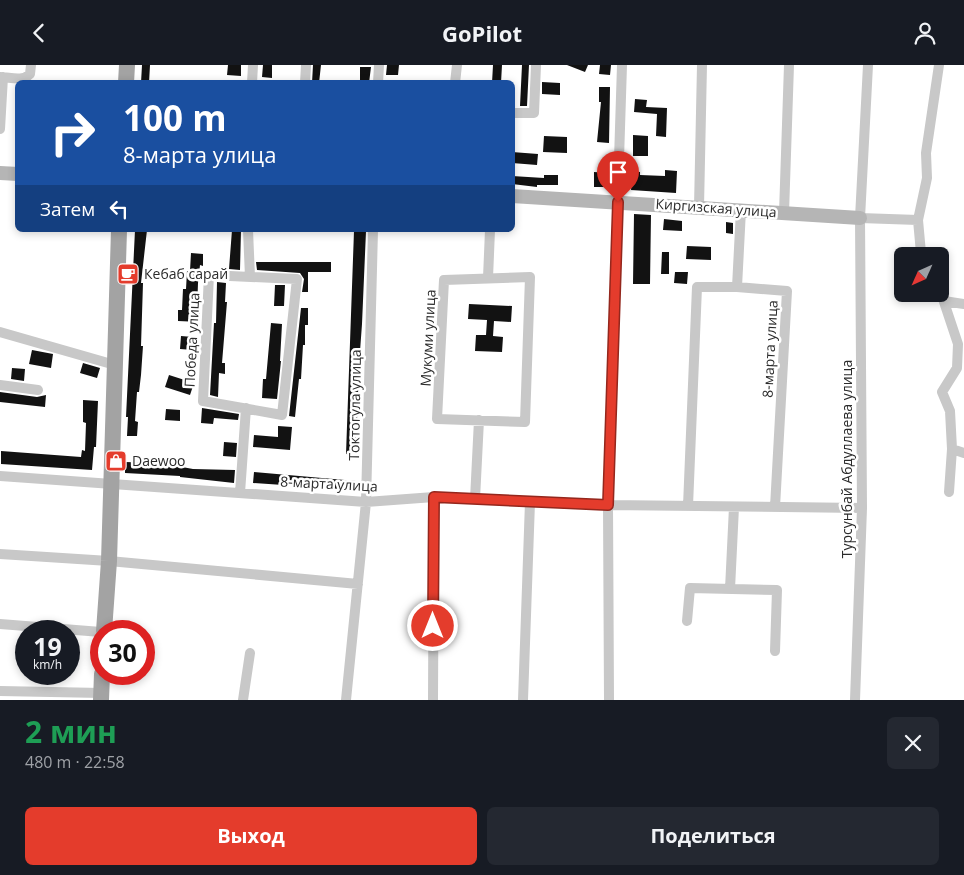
<!DOCTYPE html>
<html lang="ru">
<head>
<meta charset="utf-8">
<style>
	body { margin:0; font-family:"Open Sans",sans-serif; background:#242831; color:#f1f3f6; height:100vh; display:flex; flex-direction:column; font-size:19px; white-space:nowrap }
	* { box-sizing:border-box; margin:0 }
	p { font-size:16px; color:#9ea1a6 }
	.icon { flex:none; width:28px; height:28px; fill:none; stroke:currentColor; stroke-width:2; stroke-linecap:round; stroke-linejoin:round }
	.map { position:relative; height:635px; overflow:hidden }
	.drawer { display:flex; flex-direction:column; background:#171b24; flex:1 }
	.drawer>* { flex:none }
	.guide { position:absolute; left:15px; top:15px; width:500px; height:152px; border-radius:8px; box-shadow:0 2px 8px #0003; background:#1a4fa0; color:#fff; overflow:hidden }
	.needle { width:32px; rotate:225deg }
	.fabs { position:absolute; left:894px; top:182px; display:grid; gap:10px }
	.fabs a { display:grid; place-items:center; width:55px; height:55px; border-radius:8px; background:#171b24; box-shadow:0 2px 8px #0003; font-size:25px }
	.speed { position:absolute; left:15px; top:555px; display:flex; gap:10px; font-size:25px; font-weight:700; text-align:center }
	.speed>* { display:grid; place-content:center; width:65px; height:65px; border-radius:50%; background:#171b24; box-shadow:0 2px 8px #0003; line-height:1 }
	.speed small { font-size:12px; font-weight:400 }
	.speed .limit { border:8px solid #d22; background:#fff; color:#111 }
	.pin { position:absolute; display:grid; place-items:center; width:42px; height:42px; color:#fff; margin:-51px -21px; border-radius:50% 50% 50% 0; rotate:-45deg; box-shadow:0 0 5px #0007 }
	.pin .icon { rotate:45deg }
	.me { position:absolute; width:55px; margin:-28px; rotate:0deg; stroke-linejoin:round; filter:drop-shadow(0 0 4px #0008) }
	.turn { display:flex; align-items:center; gap:18px; height:105px; padding:0 25px; font-size:22px }
	.turn .icon { width:65px; height:65px; stroke-width:2.5 }
	.turn b { display:block; font-size:35px; line-height:42px }
	.then { display:flex; align-items:center; height:48px; padding:0 25px; background:#0003; gap:10px; font-size:19px }
	.round { display:grid; place-items:center; flex:none; width:52px; height:52px; border-radius:8px; background:#242831 }
	.head { display:flex; align-items:center; justify-content:space-between; height:85px; padding:0 25px }
	h1 { font-size:30px; font-weight:700; line-height:38px; color:#1e9e55 }
	.primary-button { display:flex; gap:10px; margin-top:auto; padding:10px 25px }
	.primary-button a { flex:1; height:58px; border-radius:8px; background:#e43c2c; color:#fff; font-size:20px; font-weight:700; line-height:58px; text-align:center }
	.primary-button a+a { background:#242831; color:#f1f3f6 }
	header { display:flex; justify-content:space-between; align-items:center; height:65px; padding:0 25px; background:#171b24; font-size:22px; font-weight:700 }
	.map>svg:first-child { display:block }
	.building { fill:#121212 }
	.lines { fill:none; stroke-linecap:round; stroke-linejoin:round }
	.street { stroke:#c8c8c8; stroke-width:10 }
	.secondary { stroke:#b5b5b5; stroke-width:14 }
	.primary { stroke:#a3a3a3; stroke-width:16 }
	.route-casing { stroke:#94271d; stroke-width:12 }
	.route { stroke:#e43c2c; stroke-width:9 }
	.labels { text-anchor:middle; stroke-width:5; stroke-linejoin:round; paint-order:stroke }
	.street-label { font-size:14px; fill:#2b2b2b; stroke:#fff }
	.poi-label { font-size:14px; fill:#2b2b2b; stroke:#fff; text-anchor:start }
</style>
</head>
<body>
<header><svg class="icon" aria-label="back" viewBox="0 0 24 24"><path d="M15 5l-7 7 7 7"/></svg>GoPilot<svg class="icon" aria-label="person" viewBox="0 0 24 24"><circle cx="12" cy="8" r="4"/><path d="M4 21q1-7 8-7t8 7"/></svg></header>
<div class="map">
<svg width="964" height="635" viewBox="0 0 964 635">
	<rect width="100%" height="100%" fill="#fff"/>
	<path class="building" d="M142,0H150L149,18H141Z
		M228,0H241V11L227,10Z
		M263,0H272V13L262,12Z
		M313,0H321L319,18H312Z
		M387,0H399L398,10H386Z
		M493,0H502L501,18H492Z
		M522,0H529L527,41H520Z
		M567,0H588L585,7Z
		M600,0H611L610,10L599,9Z
		M360,2H371L369,18H360Z
		M542,17L560,18V30L542,29Z
		M599,22H610L609,78L597,77L601,37H599Z
		M635,34L647,35L646,42L667,43L666,72L656,71L657,49L634,47Z
		M633,70L648,71V91H633Z
		M544,71L567,72V88L543,87Z
		M512,87L538,89L537,100L512,98Z
		M665,105L677,106L676,128L631,125L633,106L640,107V110L665,111Z
		M594,107L609,108V122H594Z
		M544,110H558V120H537V122L512,119V111L544,113Z
		M634,149L651,150L650,219H633Z
		M664,154L682,156V166L663,165Z
		M726,157L733,158V169L726,168Z
		M135,165H147L141,218H143L141,281H143L141,310L139,327H137L135,356L138,357L137,371H127L128,352H126Z
		M232,165H241L240,205L229,204Z
		M354,166H366L362,259L359,300L356,390L346,389Z
		M687,181L711,182V195L686,194Z
		M662,187H669V209H661Z
		M191,188L203,189V201L200,200L198,218L197,246H200V257L178,256V245H182L183,224H186L187,206H190Z
		M256,197H331V207H308V227H302L304,214L300,208L257,205Z
		M675,207H688L687,219L674,218Z
		M217,217L226,218L225,237H227L222,298H225V309L219,308L218,332L210,330L214,258H216Z
		M275,220H285L284,241H274Z
		M469,239L512,241L511,257L494,256L493,271L503,272L502,287L475,286L476,270H486L487,255L468,254Z
		M301,243H308V260H305V280H303L301,314H299L295,352L289,351Z
		M271,258L282,259L280,296H281L277,334L262,333L263,314H266Z
		M181,271L193,272V285L180,284Z
		M32,285L53,289L51,303L29,299Z
		M83,298L100,303L97,313L80,308Z
		M12,303L25,304L24,316L11,314Z
		M169,310L194,318L190,330L165,322Z
		M0,327L37,332L46,330L45,342L0,337Z
		M83,335L98,336L96,382H94L92,405L1,399V386L81,392L82,385L85,386L86,358L83,357Z
		M202,343L239,349L238,355L214,353L213,359L201,358Z
		M166,344L180,345V356L165,355Z
		M278,361L292,362L290,385L253,382L254,370L278,372Z
		M224,377L237,378L236,392L223,391Z
		M125,397L160,398L193,404L235,405L234,418L180,412V411L125,408Z
		M254,407L356,416V425L253,418Z"/>
	<g class="lines">
		<path class="street" d="M0,12C10,12 22,17 30,9L31,0
			M252,18L253,0
			M305,18L306,0
			M378,18L379,0
			M455,18L457,0
			M512,48H534L536,0
			M0,64L3,12
			M699,142L702,0
			M784,148L789,0
			M860,153L918,155
			M248,165L250,212
			M922,191L921,188L918,155L927,113L926,88L939,0
			M209,210L297,214L282,350L203,336Z
			M530,212L525,357L437,354L444,215Z
			M488,213L490,165
			M737,222L741,145
			M940,225L958,279L957,303L942,327L950,346L952,384L949,427
			M944,236L964,239
			M0,267L115,300
			M0,320L38,325
			M952,384L964,388
			M0,411L366,437L434,432L608,440L862,443
			M240,428L246,343
			M475,434L479,355
			M688,441L697,222H737L787,226L775,442
			M0,489L109,496L358,519
			M730,524L734,442
			M687,556L690,523L777,525L775,586
			M0,559L101,567
			M0,626L102,628
			M243,635L250,588
			M346,635L366,437L373,165
			M433,635L434,432
			M523,635L530,437
			M609,635L608,440L622,0
			M855,635L862,443L860,153L868,0"/>
		<path class="secondary" d="M0,108L18,109
			M512,131L860,153"/>
		<path class="primary" d="M126,18L127,0
			M104,566L109,496L119,165
			M101,635L102,609"/>
	</g>
	<g class="lines">
		<g class="route-casing">
			<path id="route" d="M433,561L434,432L608,440L618,137"/>
		</g>
		<use href="#route" class="route"/>
	</g>
	<defs>
		<g id="cafe-square" transform="scale(1.125)"><rect x="-9" y="-9" width="18" height="18" rx="4" fill="#e43c2c" stroke="#fff"/><path d="M-5.5-4.5H6V0H3Q3 3.5 0 3.5H-2.5Q-5.5 3.5-5.5 0ZM3-3.2v2h1.7v-2ZM-6 4.5H4V6H-6Z" fill="#fff"/></g>
		<g id="shop-square" transform="scale(1.125)"><rect x="-9" y="-9" width="18" height="18" rx="4" fill="#e43c2c" stroke="#fff"/><path d="M-5-2.5h2.3a2.7 3.5 0 0 1 5.4 0H5L5.5 6h-11ZM-1.5-2.5h3a1.5 2.3 0 0 0-3 0Z" fill="#fff"/></g>
	</defs>
	<g fill-rule="evenodd">
		<use href="#cafe-square" x="128" y="209"/>
		<use href="#shop-square" x="116" y="396"/>
	</g>
	<g class="labels">
		<g class="street-label">
			<text transform="translate(716 143) rotate(4)" y="5">Киргизская улица</text>
			<text transform="translate(428 273) rotate(-87)" y="5">Мукуми улица</text>
			<text transform="translate(192 275) rotate(-87)" y="5">Победа улица</text>
			<text transform="translate(770 284) rotate(-87)" y="5">8-марта улица</text>
			<text transform="translate(355 340) rotate(-89)" y="5">Токтогула улица</text>
			<text transform="translate(847 394) rotate(-90)" y="5">Турсунбай Абдуллаева улица</text>
			<text transform="translate(329 419) rotate(3)" y="5">8-марта улица</text>
		</g>
		<g class="poi-label">
			<text x="144" y="214">Кебаб сарай</text>
			<text x="132" y="401">Daewoo</text>
		</g>
	</g>
</svg>
<div class="fabs">
<a><svg class="needle" viewBox="-14 -14 28 28"><path d="M0-13l5 13h-10z" fill="#e53935"/><path d="M0 13l5-13h-10z" fill="#9ea1a6"/></svg></a>
</div>
<div class="speed"><div>19<small>km/h</small></div><div class="limit">30</div></div>
<div class="pin" style="left:618px;top:137px;background:#d93025"><svg class="icon" aria-label="arrive" viewBox="0 0 24 24"><path d="M6 21V4h12l-3 4 3 4H6"/></svg></div>
<svg class="me" style="left:433px;top:561px" viewBox="-20 -20 40 40"><circle r="17" fill="#e43c2c" stroke="#fff" stroke-width="3"/><path d="M0-11L8 9 0 5-8 9z" fill="#fff"/></svg>
<div class="guide">
<div class="turn"><svg class="icon" aria-label="right" viewBox="0 0 24 24"><path d="M7 20v-9h11M14 6l5 5-5 5"/></svg><div><b>100 m</b>8-марта улица</div></div>
<div class="then">Затем<svg class="icon" aria-label="left" viewBox="0 0 24 24"><path d="M17 20v-9H6M10 6l-5 5 5 5"/></svg></div>
</div>
</div>
<section class="drawer">
<div class="head"><div><h1>2 мин</h1><p>480 m · 22:58</p></div><a class="round"><svg class="icon" aria-label="close" viewBox="0 0 24 24"><path d="M6 6l12 12M18 6L6 18"/></svg></a></div>
<div class="primary-button"><a>Выход</a><a>Поделиться</a></div>
</section>
</body>
</html>
